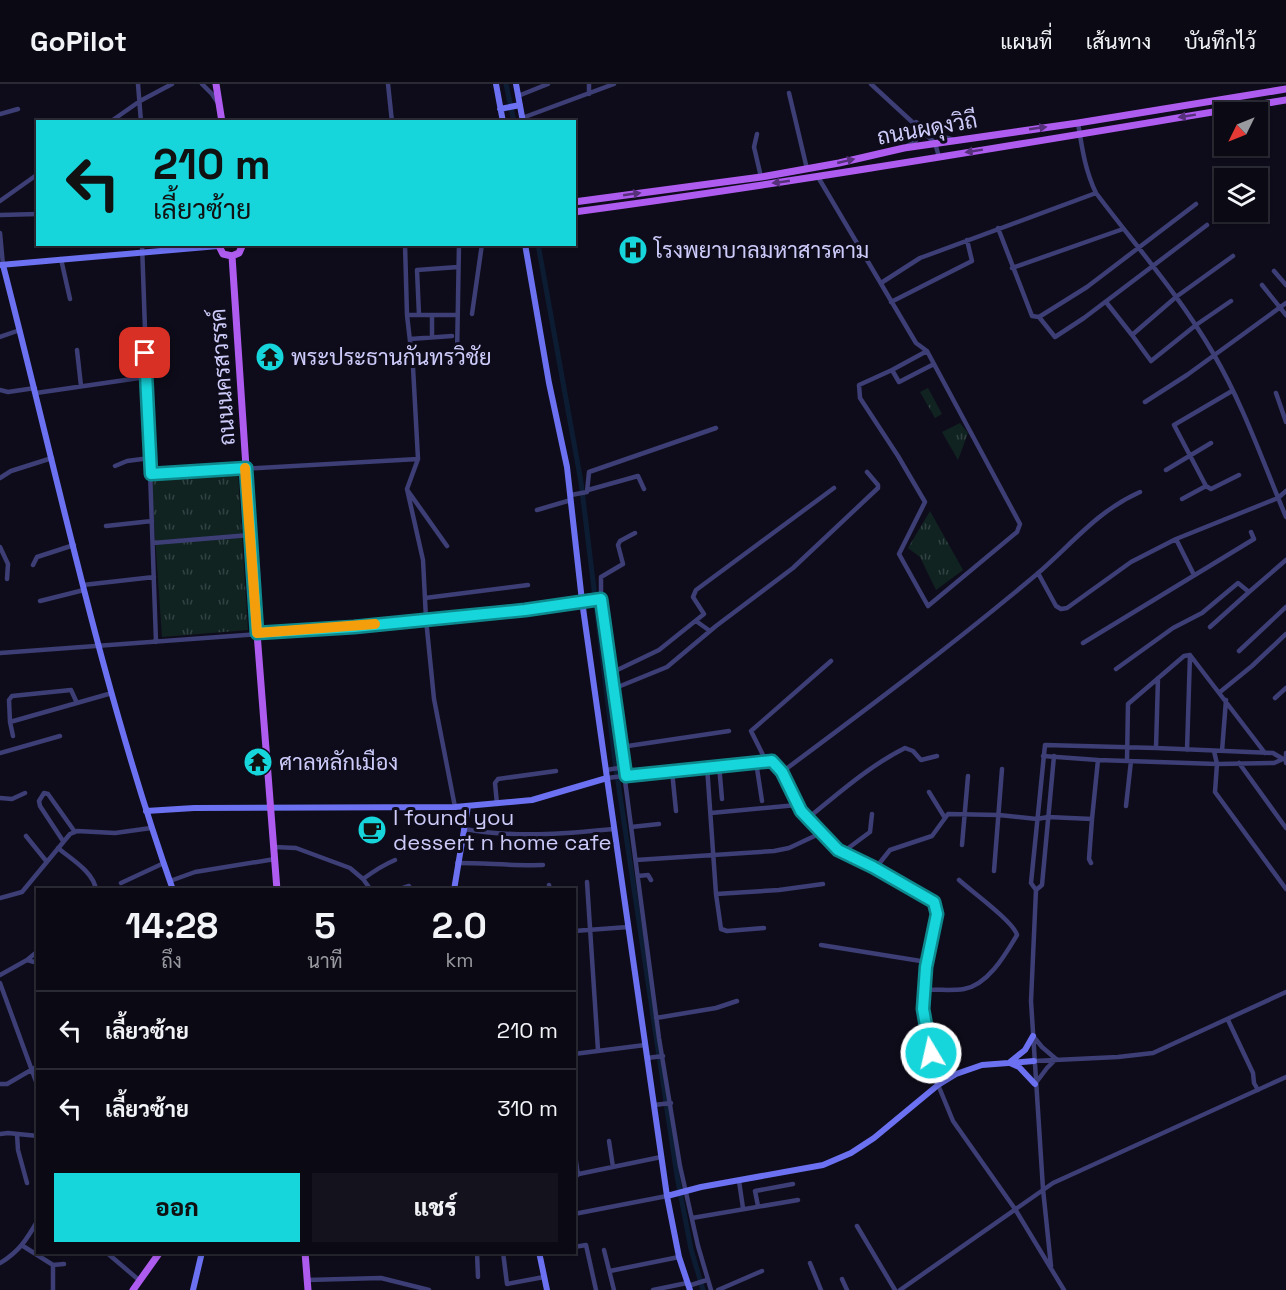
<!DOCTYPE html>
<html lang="th">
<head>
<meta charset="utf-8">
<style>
	body { margin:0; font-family:"Space Grotesk",Sarabun,sans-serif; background:#13121d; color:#f1f3f6; height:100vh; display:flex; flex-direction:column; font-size:22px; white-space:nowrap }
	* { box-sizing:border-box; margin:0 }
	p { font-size:20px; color:#999aa0 }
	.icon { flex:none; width:33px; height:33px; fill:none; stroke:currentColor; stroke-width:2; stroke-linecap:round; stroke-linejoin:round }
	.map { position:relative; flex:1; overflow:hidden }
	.side { position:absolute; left:36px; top:804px; width:540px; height:366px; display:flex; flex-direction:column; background:#0a0914; border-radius:0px; box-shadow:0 2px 4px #0004,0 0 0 2px #2a2a34 }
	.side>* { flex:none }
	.guide { position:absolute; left:36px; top:36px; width:540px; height:126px; border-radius:0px; box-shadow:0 2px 4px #0004,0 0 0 2px #2a2a34; background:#16d5db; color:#111; overflow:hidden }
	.needle { width:39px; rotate:227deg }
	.tools { position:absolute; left:1214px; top:18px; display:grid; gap:12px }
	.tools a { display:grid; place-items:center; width:54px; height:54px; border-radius:0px; background:#0a0914; box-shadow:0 2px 4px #0004,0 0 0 2px #2a2a34; font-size:30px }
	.pin { position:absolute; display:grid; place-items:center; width:51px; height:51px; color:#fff; margin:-26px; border-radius:12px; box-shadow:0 3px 9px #0006 }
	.me { position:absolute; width:66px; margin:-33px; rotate:351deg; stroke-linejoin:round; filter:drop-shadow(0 0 4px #0008) }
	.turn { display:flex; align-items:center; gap:21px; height:126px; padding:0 18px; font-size:27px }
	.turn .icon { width:78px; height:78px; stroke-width:2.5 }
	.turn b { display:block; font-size:42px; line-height:51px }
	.eta { display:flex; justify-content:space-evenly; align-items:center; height:102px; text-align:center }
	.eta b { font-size:36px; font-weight:800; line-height:42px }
	.primary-button { display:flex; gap:12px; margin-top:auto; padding:12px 18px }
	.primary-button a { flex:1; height:69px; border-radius:0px; background:#16d5db; color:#111; font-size:24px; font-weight:800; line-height:69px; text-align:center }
	.primary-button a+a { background:#13121d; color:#f1f3f6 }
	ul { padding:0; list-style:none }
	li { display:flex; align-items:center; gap:18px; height:78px; padding:0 18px; border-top:2px solid #2a2a34 }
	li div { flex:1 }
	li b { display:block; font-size:22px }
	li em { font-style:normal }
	header { display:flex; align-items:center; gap:36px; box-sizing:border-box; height:84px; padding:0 30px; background:#0a0914; border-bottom:2px solid #2a2a34 }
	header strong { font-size:28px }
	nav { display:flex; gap:33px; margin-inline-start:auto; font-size:21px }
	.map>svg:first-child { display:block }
	.park { fill:url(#park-tufts) }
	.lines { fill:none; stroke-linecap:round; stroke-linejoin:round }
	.canal { stroke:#0c1d33; stroke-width:5 }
	.street { stroke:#3c3e75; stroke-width:4.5 }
	.secondary { stroke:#6b71f0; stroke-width:6 }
	.primary { stroke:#ae5cef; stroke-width:7 }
	.oneway { fill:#56307a }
	.route-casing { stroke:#0e8a8e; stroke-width:15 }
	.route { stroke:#16d5db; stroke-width:10 }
	.slow { stroke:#f59e0b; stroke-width:10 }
	.labels { text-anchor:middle; stroke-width:6; stroke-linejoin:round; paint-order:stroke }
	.street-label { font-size:22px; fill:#cdcbfa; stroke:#0e0c1a }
	.poi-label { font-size:22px; fill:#cdcbfa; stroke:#0e0c1a; text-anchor:start }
</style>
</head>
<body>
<header>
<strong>GoPilot</strong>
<nav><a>แผนที่</a><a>เส้นทาง</a><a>บันทึกไว้</a></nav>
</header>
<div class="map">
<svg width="1286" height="1206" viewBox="0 0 1286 1206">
	<defs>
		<pattern id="park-tufts" width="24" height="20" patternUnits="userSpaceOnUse" patternTransform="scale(1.5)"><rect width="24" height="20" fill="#102321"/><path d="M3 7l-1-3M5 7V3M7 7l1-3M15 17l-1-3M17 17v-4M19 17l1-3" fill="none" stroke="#324242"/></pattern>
	</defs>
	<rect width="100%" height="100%" fill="#0e0c1a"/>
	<path class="park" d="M928,304L942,330L935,334L920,308Z
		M960,339L968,349L958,376L942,348Z
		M238,389L248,546L162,553L151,394Z
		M930,427L963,486L936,506L920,473L908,464Z"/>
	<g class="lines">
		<path class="canal" d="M506,0L514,38
			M538,160L581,398L615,678L677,1092L691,1165L703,1206"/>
		<path class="street" d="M138,0L141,38
			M202,0L212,10L218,19
			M388,0L392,38
			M589,0V10
			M871,0L935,59L939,73
			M789,9L807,85
			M518,12L548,0
			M0,30L18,25
			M522,34L614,0
			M110,38L140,17L172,0
			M916,38L937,51L954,56
			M1078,39C1082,64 1085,86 1096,109C1136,162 1180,212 1213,269C1243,320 1263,378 1286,433
			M757,50L754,63L761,93
			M907,62L915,58L918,51L915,43
			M818,93L916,259L927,267L1020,440L1017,448L928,522L899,470L925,418L898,372L860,314L859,301L892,286
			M0,117L38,90
			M0,131L38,130
			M998,144L1032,232L1039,233L1087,203L1196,120
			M0,149L3,181
			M142,160L156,558
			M405,160L407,231L413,283L418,375L407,405L423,476L426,535L434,615L455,723
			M61,175L70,215
			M1012,184L1123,145
			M1274,187L1286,201
			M881,199L920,174L1096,109
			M1262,201L1286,231
			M1231,217L1196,241L1151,277L1132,251L1176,213L1233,172
			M891,218L972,177L967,156
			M1106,218L1132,251
			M472,230L482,160
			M407,231H457
			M419,231L417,186L458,183
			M432,231V253
			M1039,233L1055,253L1084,234L1207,141
			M0,253L20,246
			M410,255L452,252
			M77,266L81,302
			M927,267L892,286L899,298L934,280
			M457,272L459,160
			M0,306L8,308L35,304
			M1232,307L1174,341L1206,402L1211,405L1239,391
			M36,309L146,293
			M1276,309L1286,338
			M1145,318L1187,291L1286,219
			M115,382L127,377L150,374
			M1166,386L1211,359
			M151,390L418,375
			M0,394L11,387L52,374
			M588,406L638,392L644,405
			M408,407L447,462
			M571,411L587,408L589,388L716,344
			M1182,415L1206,402
			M537,426L571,416
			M106,442L152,437
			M635,449L620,457L618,461L623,480L601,493V515L659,954L680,1082L698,1162L711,1206
			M1176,455L1278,414L1286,407
			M153,459L250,451
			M0,463L8,480L7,495
			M33,481L37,473L74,461
			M1038,489L1056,522L1061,525L1067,524L1131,478L1176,455L1194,491
			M83,501L154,493
			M425,514L528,501
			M40,517L84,506
			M696,537L710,547
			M1210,543L1249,508
			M1083,559L1254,455L1251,448
			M1239,567L1286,523
			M0,569L354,543L525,526L601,515
			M1116,585L1173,544L1202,529L1238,499L1249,508L1286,476
			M611,589L659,566L704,530L693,513L696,506L834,404
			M613,605L667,583L716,542L793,484L878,404V401L867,388
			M1220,608L1252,582L1286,550
			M1275,614L1286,604
			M77,619L71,606L12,612L9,616L10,638L112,609
			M10,638L13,652
			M621,663L729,647
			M1156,664L1158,594
			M1187,666L1190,571
			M1214,667L1217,680L1274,679L1283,675
			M1222,667L1226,616
			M0,669L60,652
			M1286,669V679
			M1054,672L1042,801L1036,806L1031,799L1045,661L1156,664L1273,669L1283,675
			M1098,676L1217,680L1215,708L1286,805
			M766,677L751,647L831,577
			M1127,677L1128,620L1184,572L1190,571L1265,669
			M756,678L762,717
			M1239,679L1286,744
			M719,681L722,715
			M707,682L716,810L779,806L823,800
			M606,686L625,683
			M672,687L676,727
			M782,688C868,624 955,559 1037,490C1072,460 1097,427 1140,408
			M607,694L707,682L772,677L782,688L797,721L821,749L838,766L873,783L878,781L890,766L932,752L948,730L999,731L1037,735L1048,733L1092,735L1098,676L1043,672
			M929,708L945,734
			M0,714L12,715L25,709
			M497,720L495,699L498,695L556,687
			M1126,722L1131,677
			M711,729L797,721
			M808,734C839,709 869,682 905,664L913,667L921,676L937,672
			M631,743L659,740
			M464,745C514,754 563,750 614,745
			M26,752L47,778
			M63,757L40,722L39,717L44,709L48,710L75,748
			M962,761L968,692
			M274,763L296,764L350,784L363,795L371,806
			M58,764C71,775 94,788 96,806
			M843,768L870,748L872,730
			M636,776L774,767L789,764L821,749
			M457,779C486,779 514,782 543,781
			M1091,779L1089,775L1092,735
			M873,783L934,817L937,829L926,883L923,925L934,991L953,1037L1015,1125L1064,1206
			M994,787L1002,685
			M638,792L648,791L651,796
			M363,795C374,787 383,781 395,776
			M170,797L195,788L275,775
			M587,798L598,966
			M121,799L164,779
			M549,801L550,806
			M397,806L409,802
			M1036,806L1031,917L1043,1105L1051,1182
			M716,810L721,845L727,847L764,844
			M0,814L22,808L70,750L77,747L115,749L151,744
			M574,847L628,843
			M821,861L927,878
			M27,876L38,879
			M0,891L27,876L38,867
			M0,899L38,1003
			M925,906C937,905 951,907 964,905C988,901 1005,871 1017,851C1014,838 971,807 959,796
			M656,934L716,924L737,917
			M1228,936L1253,989L1254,999L1258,1006
			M1033,952L1042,963L1056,975
			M574,970L645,961
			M647,974L663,972
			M1034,977L1118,973L1153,969L1286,908
			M0,1000H7L38,982
			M1035,1000L1047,984L1056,975
			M654,1021L671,1019
			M0,1050L8,1049L38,1052
			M17,1050L18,1066L27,1099
			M609,1057L613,1083
			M575,1071L578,1091
			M574,1091L661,1073
			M739,1097L743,1124
			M758,1122L755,1107L793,1100
			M574,1130L667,1112
			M692,1134L798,1116
			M857,1142L895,1206
			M23,1162L53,1181L64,1180
			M574,1163L586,1161L596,1206
			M604,1166L614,1206
			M106,1168L140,1197
			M477,1168L478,1193
			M503,1168L507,1200L544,1193
			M0,1179C19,1168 27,1155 38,1136
			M810,1179L821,1206
			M610,1187L679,1173
			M842,1195L847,1206
			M307,1196L381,1194L429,1206
			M688,1202L707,1196
			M53,1206V1181
			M653,1206L687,1199
			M718,1206L762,1187
			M900,1206L1053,1099L1286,993"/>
		<path class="secondary" d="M496,0L503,38
			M516,0L523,38
			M500,25L520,21
			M525,160L549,299L567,383L582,517L607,694L667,1112L679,1173L690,1206
			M0,181L218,162
			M3,181C57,390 101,602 173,806
			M146,727L194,724L455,723L532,716L607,694
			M454,806L468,722
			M1010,978L1025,966L1033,952
			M1010,979L1019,983L1035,1000
			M667,1112L701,1103L823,1081L851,1069L874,1054L938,1001L956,990L982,981L1034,977
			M539,1168L547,1206
			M193,1206L202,1168"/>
		<path class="primary" d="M216,0L222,38
			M574,118L761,93L839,79L904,64L1078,39L1286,5
			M574,128C812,96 1049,55 1286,16
			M218,160L223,170L232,172L239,169L243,160
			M232,172L257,549L277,806
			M305,1168L308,1206
			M133,1206L160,1168"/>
	</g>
	<defs><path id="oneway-solid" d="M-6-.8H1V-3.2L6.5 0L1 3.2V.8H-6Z" transform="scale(1.5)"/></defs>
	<g class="oneway">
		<use href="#oneway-solid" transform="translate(1187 32) rotate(171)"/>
		<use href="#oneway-solid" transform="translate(1038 44) rotate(-8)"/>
		<use href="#oneway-solid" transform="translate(974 67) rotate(171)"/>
		<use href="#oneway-solid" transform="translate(846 77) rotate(-13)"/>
		<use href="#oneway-solid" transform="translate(781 98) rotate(172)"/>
		<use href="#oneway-solid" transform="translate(632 110) rotate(-8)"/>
	</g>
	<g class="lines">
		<g class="route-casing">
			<path id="route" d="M145,269L151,390L246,384L257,549L354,543L525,526L601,515L626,692L772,677L782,688L801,727L838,766L873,783L934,818L937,830L926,883L923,925L931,969"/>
		</g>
		<use href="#route" class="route"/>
		<path class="slow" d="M245,384L257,549L375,540"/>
	</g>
	<defs>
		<g id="hospital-disc" transform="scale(1.5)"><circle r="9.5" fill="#16d5db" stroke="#0e0c1a"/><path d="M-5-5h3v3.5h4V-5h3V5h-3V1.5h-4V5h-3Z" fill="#111"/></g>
		<g id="temple-disc" transform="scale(1.5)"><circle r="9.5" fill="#16d5db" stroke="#0e0c1a"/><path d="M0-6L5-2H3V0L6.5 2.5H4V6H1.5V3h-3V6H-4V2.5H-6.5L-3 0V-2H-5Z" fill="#111"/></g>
		<g id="cafe-disc" transform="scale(1.5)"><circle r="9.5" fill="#16d5db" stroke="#0e0c1a"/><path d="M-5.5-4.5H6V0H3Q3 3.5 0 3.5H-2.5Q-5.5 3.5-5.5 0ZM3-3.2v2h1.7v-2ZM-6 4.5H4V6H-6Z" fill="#111"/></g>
	</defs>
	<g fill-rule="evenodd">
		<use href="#hospital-disc" x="633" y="166"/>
		<use href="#temple-disc" x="270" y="273"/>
		<use href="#temple-disc" x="258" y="678"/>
		<use href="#cafe-disc" x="372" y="746"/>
	</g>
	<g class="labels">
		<g class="street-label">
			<text transform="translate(927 44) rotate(-10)" y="8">ถนนผดุงวิถี</text>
			<text transform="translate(222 293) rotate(-94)" y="8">ถนนนครสวรรค์</text>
		</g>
		<g class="poi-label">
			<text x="654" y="174">โรงพยาบาลมหาสารคาม</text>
			<text x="291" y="281">พระประธานกันทรวิชัย</text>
			<text x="279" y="686">ศาลหลักเมือง</text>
			<text x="393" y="741">I found you<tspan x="393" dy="25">dessert n home cafe</tspan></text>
		</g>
	</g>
</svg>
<div class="tools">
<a><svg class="needle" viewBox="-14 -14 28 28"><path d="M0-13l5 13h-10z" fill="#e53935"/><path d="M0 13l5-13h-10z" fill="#999aa0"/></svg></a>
<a><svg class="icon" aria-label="layers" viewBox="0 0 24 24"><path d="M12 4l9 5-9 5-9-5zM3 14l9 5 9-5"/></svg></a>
</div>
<div class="pin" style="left:145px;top:269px;background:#d93025"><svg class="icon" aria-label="arrive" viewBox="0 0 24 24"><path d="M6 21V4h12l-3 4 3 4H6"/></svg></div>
<svg class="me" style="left:931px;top:969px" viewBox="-20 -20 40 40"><circle r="17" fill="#16d5db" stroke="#fff" stroke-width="3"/><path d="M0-11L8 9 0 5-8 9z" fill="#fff"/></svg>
<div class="guide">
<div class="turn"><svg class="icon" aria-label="left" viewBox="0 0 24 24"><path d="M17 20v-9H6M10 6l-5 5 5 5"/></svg><div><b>210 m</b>เลี้ยวซ้าย</div></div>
</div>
<section class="side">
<div class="eta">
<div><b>14:28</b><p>ถึง</p></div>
<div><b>5</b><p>นาที</p></div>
<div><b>2.0</b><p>km</p></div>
</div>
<ul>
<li><svg class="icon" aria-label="left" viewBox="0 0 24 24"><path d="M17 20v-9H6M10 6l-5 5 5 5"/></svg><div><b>เลี้ยวซ้าย</b></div><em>210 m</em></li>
<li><svg class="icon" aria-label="left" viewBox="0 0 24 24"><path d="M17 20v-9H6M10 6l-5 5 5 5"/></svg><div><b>เลี้ยวซ้าย</b></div><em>310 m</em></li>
</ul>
<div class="primary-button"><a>ออก</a><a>แชร์</a></div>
</section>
</div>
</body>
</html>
